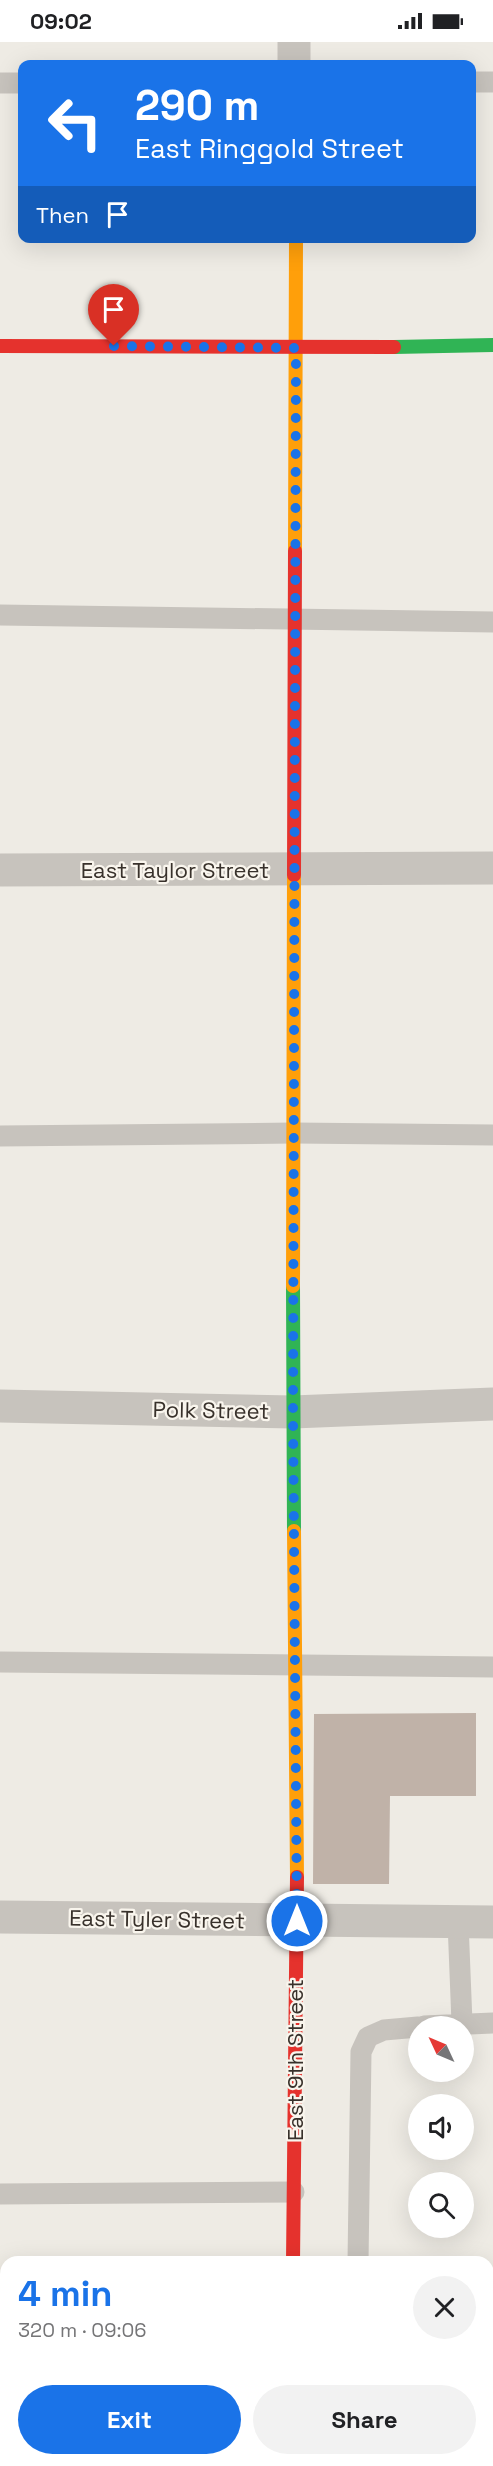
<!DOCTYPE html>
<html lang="en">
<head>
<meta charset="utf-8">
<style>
	body { margin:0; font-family:"Space Grotesk",sans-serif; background:#f2f2f2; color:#202124; height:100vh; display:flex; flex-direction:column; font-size:22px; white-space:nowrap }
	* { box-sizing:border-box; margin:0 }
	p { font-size:20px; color:#757577 }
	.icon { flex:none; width:33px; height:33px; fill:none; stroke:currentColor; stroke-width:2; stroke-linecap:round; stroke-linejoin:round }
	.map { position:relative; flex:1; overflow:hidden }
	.side { position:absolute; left:0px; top:2214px; width:494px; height:210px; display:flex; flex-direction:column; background:#fff; border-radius:18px 18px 0 0; box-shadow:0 6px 24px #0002 }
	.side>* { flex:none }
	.banner { position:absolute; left:18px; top:18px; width:458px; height:183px; border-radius:12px; box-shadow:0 6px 24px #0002; background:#1a73e8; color:#fff; overflow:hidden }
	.needle { width:39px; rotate:314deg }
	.fabs { position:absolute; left:408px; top:1974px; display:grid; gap:12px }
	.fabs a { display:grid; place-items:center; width:66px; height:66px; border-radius:50%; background:#fff; box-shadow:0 6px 24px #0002; font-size:30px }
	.pin { position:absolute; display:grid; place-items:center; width:51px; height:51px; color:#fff; margin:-62px -26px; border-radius:50% 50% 50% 0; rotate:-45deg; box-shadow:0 0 6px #0007 }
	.pin .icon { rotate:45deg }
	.me { position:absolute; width:66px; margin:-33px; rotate:0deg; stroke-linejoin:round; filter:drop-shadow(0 0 4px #0008) }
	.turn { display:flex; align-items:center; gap:21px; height:126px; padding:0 18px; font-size:27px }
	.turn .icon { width:78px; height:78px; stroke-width:2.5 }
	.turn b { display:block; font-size:42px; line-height:51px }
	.then { display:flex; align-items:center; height:57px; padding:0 18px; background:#0003; gap:12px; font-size:22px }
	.round { display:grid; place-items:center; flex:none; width:63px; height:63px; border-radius:32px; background:#f2f2f2 }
	.headline { display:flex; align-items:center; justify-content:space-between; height:102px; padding:0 18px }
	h1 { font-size:36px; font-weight:700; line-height:45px; color:#1a73e8 }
	.cta { display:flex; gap:12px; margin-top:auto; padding:12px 18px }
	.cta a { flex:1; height:69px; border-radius:36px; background:#1a73e8; color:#fff; font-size:24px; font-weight:700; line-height:69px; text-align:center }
	.cta a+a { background:#f2f2f2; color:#202124 }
	.status { display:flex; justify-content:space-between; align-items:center; height:42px; padding:0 30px; background:#fff; direction:ltr }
	.status svg { height:16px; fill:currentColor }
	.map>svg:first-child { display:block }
	.building { fill:#c0b2a8 }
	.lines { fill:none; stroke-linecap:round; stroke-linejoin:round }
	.lane { stroke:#c7c3bd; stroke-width:21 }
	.street { stroke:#c7c3bd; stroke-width:33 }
	.fast { stroke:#30b455; stroke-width:14 }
	.slow { stroke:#ff9f0a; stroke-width:14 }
	.jam { stroke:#e5322d; stroke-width:14 }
	.route { stroke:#1a73e8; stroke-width:10; stroke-dasharray:0 18 }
	.labels { text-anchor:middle; stroke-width:4.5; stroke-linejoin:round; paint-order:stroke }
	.street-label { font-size:22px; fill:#38312b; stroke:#f9f5ed }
</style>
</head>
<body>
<div class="status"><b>09:02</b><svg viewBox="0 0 49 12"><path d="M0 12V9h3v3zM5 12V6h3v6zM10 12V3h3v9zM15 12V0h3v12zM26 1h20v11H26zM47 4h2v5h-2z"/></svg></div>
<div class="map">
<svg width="493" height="2424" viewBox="0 0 493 2424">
	<rect width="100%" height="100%" fill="#eeebe4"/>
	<path class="building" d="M476,1671V1754H390L389,1842H313L314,1672Z
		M0,2232L6,2233V2342H0Z"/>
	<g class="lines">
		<path class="lane" d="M471,40H493
			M0,41H22
			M0,573L493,580
			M0,1094L294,1091L493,1093
			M0,1620L493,1625
			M458,1880L462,1981
			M424,1984L493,1981
			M0,2152L294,2150
			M358,2220L361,2010L368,1995L384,1988L418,1985
			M488,2317H493"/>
		<path class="street" d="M294,0V22
			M0,828L493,826
			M0,1364L293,1370L493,1362
			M0,1875L493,1880
			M488,2409H493
			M0,2410H6"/>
		<path class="fast" d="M394,305L493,303
			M293,1244L294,1489"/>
		<path class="slow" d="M295,509L296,196
			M293,1244L294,833
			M294,1489L297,1835"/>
		<path class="jam" d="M0,304L394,305
			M294,833L295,509
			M293,2220L297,1835"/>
	</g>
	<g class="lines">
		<path class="route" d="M114,304L296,306L293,1370L297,1879"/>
	</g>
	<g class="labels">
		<g class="street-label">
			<text x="175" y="836">East Taylor Street</text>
			<text transform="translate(211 1368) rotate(1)" y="8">Polk Street</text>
			<text transform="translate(157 1877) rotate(1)" y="8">East Tyler Street</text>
			<text transform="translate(295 2018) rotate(-90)" y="8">East 9th Street</text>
		</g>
	</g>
</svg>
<div class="fabs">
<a><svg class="needle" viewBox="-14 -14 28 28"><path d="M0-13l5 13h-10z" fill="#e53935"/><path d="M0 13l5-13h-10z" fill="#757577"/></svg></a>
<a><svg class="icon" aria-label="sound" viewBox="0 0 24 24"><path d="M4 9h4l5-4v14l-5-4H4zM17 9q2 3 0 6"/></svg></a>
<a><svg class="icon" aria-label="search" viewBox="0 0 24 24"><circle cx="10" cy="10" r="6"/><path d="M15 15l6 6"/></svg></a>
</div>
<div class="pin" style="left:114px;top:304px;background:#d93025"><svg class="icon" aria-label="arrive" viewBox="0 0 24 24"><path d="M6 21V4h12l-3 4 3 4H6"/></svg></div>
<svg class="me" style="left:297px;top:1879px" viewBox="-20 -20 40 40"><circle r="17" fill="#1a73e8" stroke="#fff" stroke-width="3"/><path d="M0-11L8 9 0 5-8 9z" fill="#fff"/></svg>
<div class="banner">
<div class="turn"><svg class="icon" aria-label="left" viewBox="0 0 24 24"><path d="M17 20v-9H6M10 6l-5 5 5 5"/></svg><div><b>290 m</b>East Ringgold Street</div></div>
<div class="then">Then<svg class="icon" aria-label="arrive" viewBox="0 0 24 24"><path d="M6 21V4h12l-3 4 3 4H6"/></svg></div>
</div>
<section class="side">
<div class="headline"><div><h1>4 min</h1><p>320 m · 09:06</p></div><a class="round"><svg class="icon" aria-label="close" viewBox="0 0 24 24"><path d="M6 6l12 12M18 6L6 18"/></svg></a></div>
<div class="cta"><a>Exit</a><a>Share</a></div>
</section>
</div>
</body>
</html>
